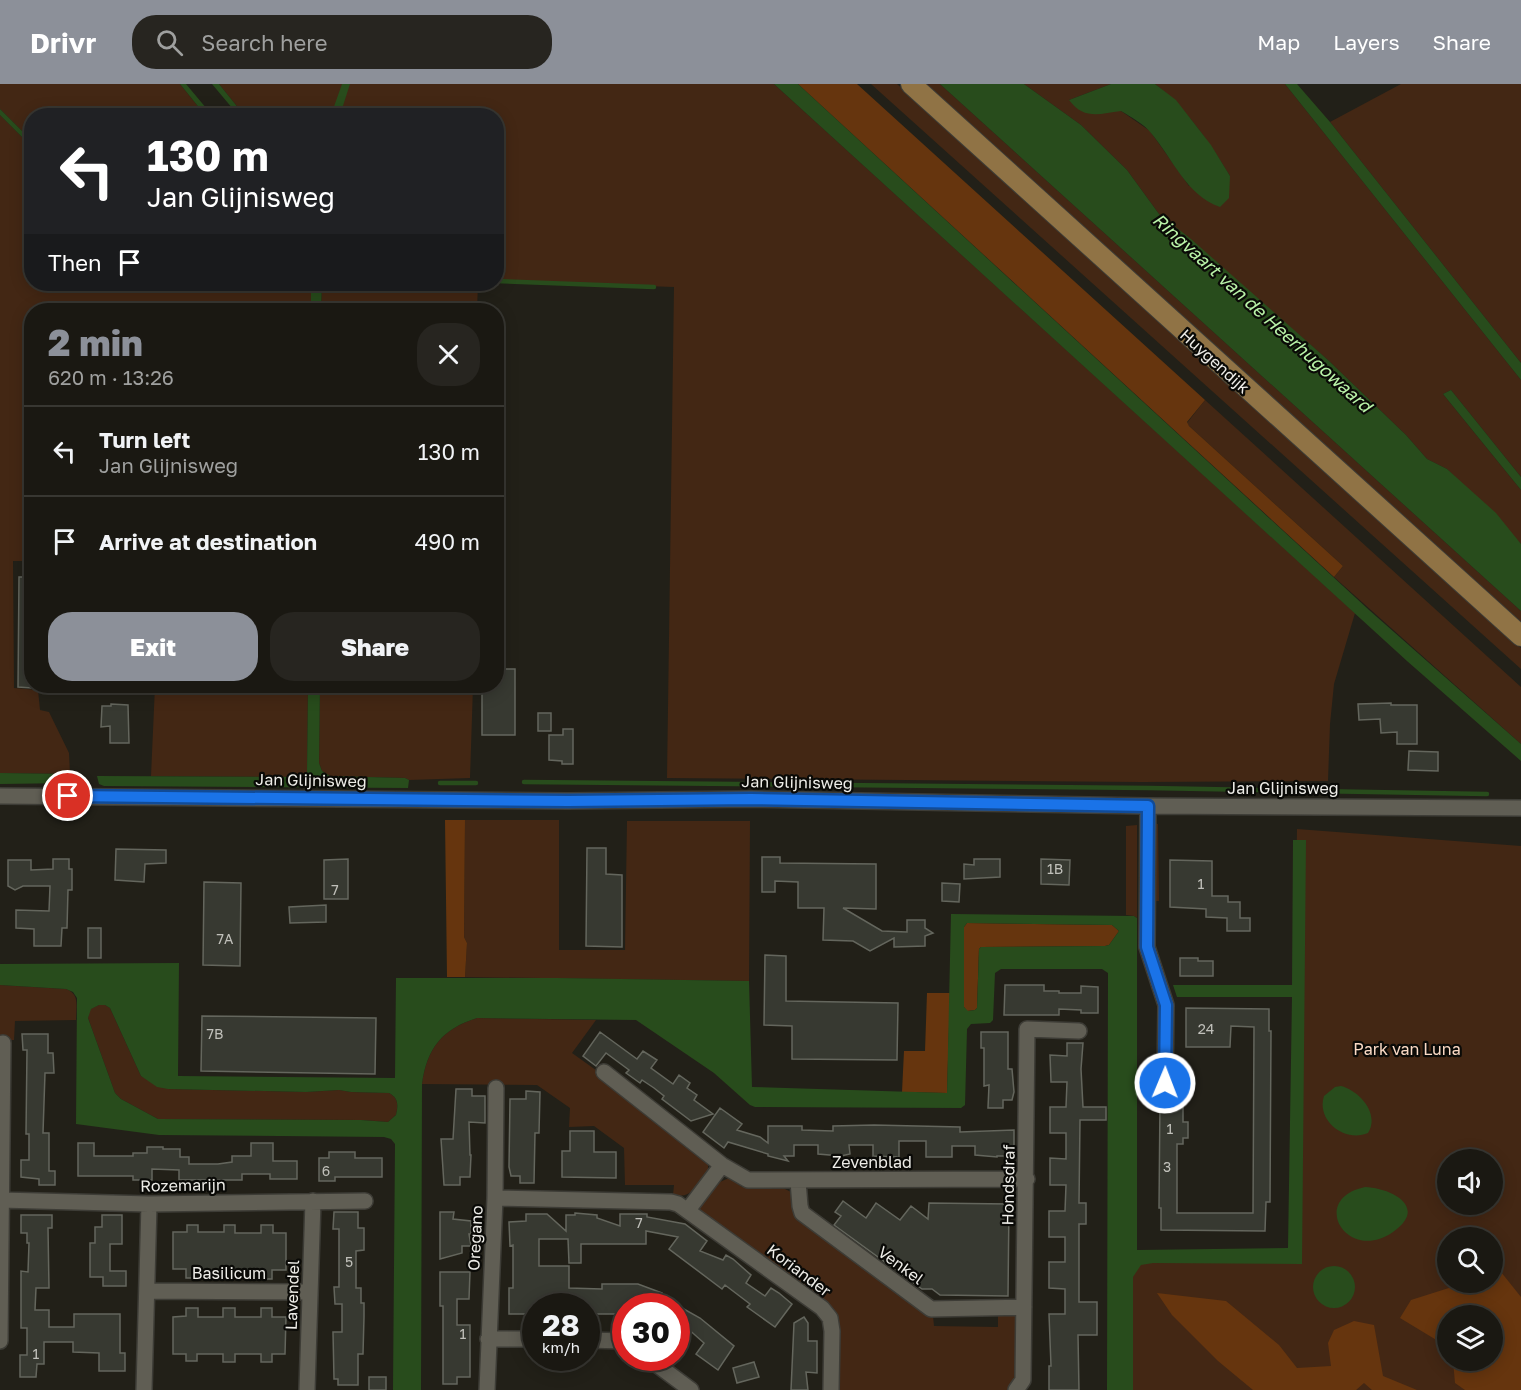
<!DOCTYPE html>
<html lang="en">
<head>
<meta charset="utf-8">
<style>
	body { margin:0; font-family:"Golos Text",sans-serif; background:#272520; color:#f1f3f6; height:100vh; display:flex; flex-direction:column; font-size:22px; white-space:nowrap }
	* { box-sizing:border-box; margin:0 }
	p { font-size:20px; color:#9fa09f }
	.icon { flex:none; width:33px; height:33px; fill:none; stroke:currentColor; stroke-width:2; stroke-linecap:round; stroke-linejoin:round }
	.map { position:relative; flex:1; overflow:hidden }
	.side { position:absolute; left:24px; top:219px; width:480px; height:390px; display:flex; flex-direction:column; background:#1a1812; border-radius:24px; box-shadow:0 3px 15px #0003,0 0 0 2px #383732 }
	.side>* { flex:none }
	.hud { position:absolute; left:24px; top:24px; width:480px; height:183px; border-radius:24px; box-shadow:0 3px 15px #0003,0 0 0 2px #383732; background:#202124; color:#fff; overflow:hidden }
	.controls { position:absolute; left:1437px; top:1065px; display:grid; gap:12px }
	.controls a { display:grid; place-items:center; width:66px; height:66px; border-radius:50%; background:#1a1812; box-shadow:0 3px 15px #0003,0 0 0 2px #383732; font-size:30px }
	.speed { position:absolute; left:522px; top:1209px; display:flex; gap:12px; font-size:30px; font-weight:700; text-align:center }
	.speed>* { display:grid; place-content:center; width:78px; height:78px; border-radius:50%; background:#1a1812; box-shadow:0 3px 15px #0003,0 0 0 2px #383732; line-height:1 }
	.speed small { font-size:15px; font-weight:400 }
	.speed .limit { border:9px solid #d22; background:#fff; color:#111 }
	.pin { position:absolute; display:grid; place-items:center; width:51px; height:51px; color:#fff; margin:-26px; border:3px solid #fff; border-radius:50%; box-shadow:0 2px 6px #0007 }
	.me { position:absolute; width:66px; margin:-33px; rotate:1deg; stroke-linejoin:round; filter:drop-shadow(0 0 4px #0008) }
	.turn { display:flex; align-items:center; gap:21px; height:126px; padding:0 24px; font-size:27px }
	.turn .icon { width:78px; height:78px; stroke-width:2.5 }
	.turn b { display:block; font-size:42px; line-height:51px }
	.then { display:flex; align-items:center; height:57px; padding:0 24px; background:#0003; gap:12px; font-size:22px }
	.round { display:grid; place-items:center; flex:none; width:63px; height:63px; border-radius:24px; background:#272520 }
	.headline { display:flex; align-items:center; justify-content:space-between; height:102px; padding:0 24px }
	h1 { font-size:36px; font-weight:800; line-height:45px; color:#8c9099 }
	.primary-button { display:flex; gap:12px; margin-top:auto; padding:12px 24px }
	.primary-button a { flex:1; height:69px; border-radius:24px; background:#8c9099; color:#fff; font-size:24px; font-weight:800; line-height:69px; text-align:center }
	.primary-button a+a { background:#272520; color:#f1f3f6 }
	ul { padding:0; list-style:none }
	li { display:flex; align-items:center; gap:18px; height:90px; padding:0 24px; border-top:2px solid #383732 }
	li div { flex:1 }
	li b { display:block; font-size:22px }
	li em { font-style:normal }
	header { display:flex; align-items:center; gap:36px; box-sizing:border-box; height:84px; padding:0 30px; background:#8c9099; color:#fff }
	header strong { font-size:28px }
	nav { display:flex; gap:33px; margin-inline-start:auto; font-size:21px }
	.search { width:420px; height:54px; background:#272520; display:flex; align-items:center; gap:15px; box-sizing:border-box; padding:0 21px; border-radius:24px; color:#9fa09f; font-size:22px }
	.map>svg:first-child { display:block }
	.green { fill:#432714; fill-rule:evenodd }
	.forest { fill:#66350e }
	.water { fill:#284c1c; fill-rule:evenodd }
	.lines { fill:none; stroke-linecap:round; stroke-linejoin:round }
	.stream { stroke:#284c1c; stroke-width:4.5 }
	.building { fill:#373931; stroke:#64665d; stroke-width:1.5 }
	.minor-casing { stroke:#3d3c36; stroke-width:18 }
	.major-casing { stroke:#3d3c36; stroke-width:22 }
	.minor { stroke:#605e54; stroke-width:15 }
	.major { stroke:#907345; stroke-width:20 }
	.route-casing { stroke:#114b97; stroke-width:15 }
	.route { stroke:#1a73e8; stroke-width:10 }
	.labels { text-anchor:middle; stroke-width:4.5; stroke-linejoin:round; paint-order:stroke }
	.number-label { font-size:14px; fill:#c0c0ba }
	.street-label { font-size:16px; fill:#eeede8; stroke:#0a0a07 }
	.park-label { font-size:16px; fill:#fbdac5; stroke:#0a0a07 }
	.water-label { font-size:18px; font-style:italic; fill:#b9f3a8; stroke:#0a0a07 }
</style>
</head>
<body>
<header>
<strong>Drivr</strong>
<div class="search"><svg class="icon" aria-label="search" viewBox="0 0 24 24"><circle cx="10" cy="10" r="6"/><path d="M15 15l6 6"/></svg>Search here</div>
<nav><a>Map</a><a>Layers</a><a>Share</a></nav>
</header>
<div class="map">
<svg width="1521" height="1306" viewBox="0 0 1521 1306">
	<rect width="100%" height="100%" fill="#222018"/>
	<path class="green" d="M0,0H180L205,31L32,32L31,56L0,25Z
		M219,0H344L333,32L244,31Z
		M348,0H774L1355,529L1334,600L1330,640L1328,697L1142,698L667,694L674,203L497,197L496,32H338Z
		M871,0H897L1521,564V585Z
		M920,0H940L1521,527V545Z
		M1024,0H1111L1069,16L1121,27L1150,47L1189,102L1230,92C1209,58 1187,25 1155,0H1285L1521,296V393L1451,306L1443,310L1521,406V460L1447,385L1427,375L1406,351L1328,276L1159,130L1127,86L1081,41Z
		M1401,0H1521V279L1330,38Z
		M0,31L31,62L32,200H311V226H32V477H13L14,604L38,606L40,626L49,628L69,669L70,690L0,689Z
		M322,200H478L477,226H321Z
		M1205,316L1521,603V660L1334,493L1343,482L1189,342L1187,339Z
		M155,602H308L307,688L303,693L151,692Z
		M320,602H473L470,694L409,696L405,694L330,692L322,687L319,679Z
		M465,736H559V866H625L627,737H750L749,897L465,893L467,859L464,853Z
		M1153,740H1158L1159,817H1153Z
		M1137,741V834L1134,832L1126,831V742Z
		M1297,745L1521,762V1306H1116L1118,1171L1290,1167ZM1448,1076H1492V1120H1448ZM1448,1154H1492V1198H1448ZM1448,1232H1492V1276H1448Z
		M0,901L66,905C80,910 76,922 76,936L15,937L14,956H0Z
		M99,921H105L110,924L141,992L169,1005L306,1008L339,1006L351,1008L389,1009C399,1014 398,1022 396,1031L388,1038L361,1036L158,1035L121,1015L115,1009L88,934L90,925Z
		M477,934L596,936L572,969L600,989L598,992L706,1072L708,1075V1088C698,1101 692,1115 673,1111L674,1101H625L624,1064L594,1042L569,1043L570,1024L537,1001L422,1000C427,964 442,945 477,934Z
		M729,1094L742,1103L779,1102L793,1109V1128L797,1136L930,1231L933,1232L934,1242L998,1243V1232H1017V1294L1008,1306H838V1234L828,1220L696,1124L713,1101Z"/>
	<path class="forest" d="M798,0H857L1205,316L1187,338L1189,342L1343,482L1334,493Z
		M445,736H465L464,853L467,859L465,893H447Z
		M967,839L1112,841L1119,847L1109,861L1105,862L981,863L979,865L977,924L975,926L967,927L964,923V843Z
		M927,909H950L947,1009L902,1008L904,967H925Z
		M1493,1178L1521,1213V1306H1465L1455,1299L1453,1277L1492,1276V1232H1448L1447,1265L1438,1257L1400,1234L1411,1216L1452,1203L1457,1199L1492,1198Z
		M1157,1209L1226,1217L1279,1261L1297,1284L1331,1282L1328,1259L1334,1246L1354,1237L1374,1241L1383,1292L1417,1306H1372L1364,1299L1356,1306H1253L1218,1277L1172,1231Z"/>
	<path class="water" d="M180,0H186L212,31H205Z
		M212,0H219L244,31H238Z
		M342,0H350L340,31H331Z
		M774,0H798L1369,526L1521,660V677L1407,577Z
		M940,0H1024L1081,41L1127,86L1159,130L1191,155L1328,276L1406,351L1427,375L1447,385L1496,429L1521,460V527Z
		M1111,0H1155L1176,16L1211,61L1230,92L1229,114L1220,123C1186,111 1173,75 1151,49C1144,40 1131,33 1121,27C1099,30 1084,36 1069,16Z
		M1285,0H1297L1330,38L1521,279V296Z
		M0,25L31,56V62L0,31Z
		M311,200H322L321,226H311Z
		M1451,306L1521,393V406L1443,310Z
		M308,602H320L319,679L322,687L330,692L405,694L409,696L408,704L104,702L99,700L97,692L303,693L307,688Z
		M0,689L70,690L72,699L0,700Z
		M1293,756H1306L1302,1180L1153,1179L1141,1181L1133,1193V1306H1107L1108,889L1102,885H1001L995,889L993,936L990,939L971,940L967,945L965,1021L961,1024L755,1023L750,1021L714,989L636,936L477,934C442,945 427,964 422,1000L421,1306H393L395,1060L391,1055L384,1053L159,1051L76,1040L77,914L73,908L66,905L0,901V880L179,879L178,992L395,994L396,894H558L749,897L752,1003L947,1009L951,830L1134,832L1137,834V1166L1288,1164L1292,913H1177L1173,901H1292ZM967,839L1112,841L1119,847L1109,861L1105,862L981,863L979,865L977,924L975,926L968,927L964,923V843ZM99,921H105L110,924L141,992L157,1003L168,1005L306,1008L339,1006L351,1008L389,1009C399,1014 398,1022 396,1031L388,1038L361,1036L158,1035L121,1015L115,1009L88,934L91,925Z
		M1341,1002C1360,1007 1380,1030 1368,1049C1344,1059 1316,1036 1324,1012L1335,1003Z
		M1365,1103C1391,1104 1429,1123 1393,1148C1347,1180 1308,1115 1365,1103Z
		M1313 1203a21 21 0 1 1 42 0a21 21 0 1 1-42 0Z"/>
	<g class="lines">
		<path class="stream" d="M496,197L654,203
			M524,698L1149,704L1487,710
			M440,699H476"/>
	</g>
	<path class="building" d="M19,493H32V604L18,603Z
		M496,585H515V651H482V602H496Z
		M1391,619V621H1417V660H1397V648L1381,649L1380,635L1359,636L1358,620Z
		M111,620L128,621L129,659H110V642L101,643L102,622H111Z
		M538,629H551V647H538Z
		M563,645H573V680H562V677L549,676V651H563Z
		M1409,667L1438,668V687L1408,686Z
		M587,764H606V790L622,791V863L586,862Z
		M116,765L166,766V779L145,780L144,798L115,796Z
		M762,773H780V779L876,780V825L843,824L882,847L907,848V836H925V844L933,849L925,852V862L894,863V854L870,867L853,857L823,856L824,824H798V798L775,797V808H762Z
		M53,775H69V785H72V806H68L67,844H62L61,862H34V845L16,844V826L49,827L50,802H23L15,806L8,802V776H31V786L53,785Z
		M348,775V815H324V776Z
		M974,775H1000V793L964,795V780L974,781Z
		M1041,775L1070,776L1069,801L1041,800Z
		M1170,776L1212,777V812H1228V818H1240V834H1250V847H1227V834L1206,833V825L1170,823Z
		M204,798L241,799L240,882L203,881Z
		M942,799L960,800L959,818L942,817Z
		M326,821V838L290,839L289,823Z
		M88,844H101V874H88Z
		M765,871L786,872V917L898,919L897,976L792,975V942L764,941Z
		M1180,874H1198V877H1213V892H1180Z
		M1005,901H1044V907H1059V909H1081V902L1098,903V929H1081V926L1059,925V931H1004Z
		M1186,924L1269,925V947H1271L1270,1118H1266L1265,1147L1161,1146V1124H1159L1160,1016L1183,1019V1038H1188V1054H1183V1060H1177V1129H1253L1254,943L1231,942L1230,963H1186Z
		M202,932L376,934L375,990L201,987Z
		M600,948L637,975L643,967L657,976L651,984L673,1000L679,991L690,999L687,1004L697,1011L694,1016L713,1030L691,1037L662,1015L664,1012L654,1004L642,996L640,999L626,989L629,986L606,969L596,982L583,972Z
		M981,948H1008V985H1012L1014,1008L1012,1016H1003V1024H988L989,1001L984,1002V964H981Z
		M22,950H48V969H53L54,989H45L43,1049H49V1087H55V1101H39V1095L21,1093V1076H29V1050H26L27,966H23Z
		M1067,959H1083L1081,985L1083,1023H1106V1036H1080L1079,1119H1086V1140H1079V1218H1097V1251H1078L1079,1306H1049V1282H1051L1049,1230H1065V1205L1049,1204V1178H1065V1153H1049V1127H1065L1066,1101H1050V1074L1066,1075V1049H1050V1023H1066L1067,998H1051L1050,971L1067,972Z
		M1148,983H1155V999L1157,1005H1148Z
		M456,1005H472V1012H485V1039L469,1038L470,1071H471L470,1093H460V1101H444L441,1055H453Z
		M526,1007L540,1008L539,1049H535L534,1099H520V1092H511L509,1083L510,1015H526Z
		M720,1024L742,1040L737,1046L760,1053L768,1059V1042H802V1046L833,1047V1042L874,1041L960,1043V1048L1014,1046V1062H1006V1072H997V1073L975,1071V1062H952V1073H926V1057H899V1073L873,1072V1061H849L850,1070L841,1072L818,1070V1061H794V1072H784L788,1077L768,1072V1070L728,1058L724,1064L703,1048Z
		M570,1047H594V1068H616V1094L562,1093V1067H570Z
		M78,1059H94V1072H133V1069H147V1063H163V1065H180V1073H189V1080H218L232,1078V1072H251V1059H273V1077H297V1095H270V1090H242V1096H179V1086L152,1085V1096H133V1092H78Z
		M329,1068H355V1074H382V1093H335V1097H319V1074H329Z
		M843,1117L866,1134L876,1119L900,1136L911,1122L928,1135L929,1119L1009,1120L1008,1212L940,1211L932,1205H922L834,1141L841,1132L835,1128Z
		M334,1128H358V1144H364V1166L356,1167V1204H361V1219H364V1233L363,1270H358V1301H338V1295H334L333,1248H342V1220H335L334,1203H339V1145H333Z
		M440,1128H454L453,1135L471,1137V1150H469L471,1162H462V1169L440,1175Z
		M575,1129L597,1131V1134L620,1142V1130H647V1133L685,1140L707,1157L700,1167L723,1176L726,1171L733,1175L751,1191L746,1199L765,1212L771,1204L779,1209L792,1220L775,1243L747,1223L750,1220L725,1201L722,1205L669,1165L678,1153L646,1147V1160H581V1179H569L568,1155H539V1182H569V1204L602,1205V1200H638L662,1209L657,1222L636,1215V1222H626V1230H586V1222H536V1230H509V1204H513V1161L510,1162L509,1138L526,1137V1130H547L566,1147V1131H575Z
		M21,1131H52V1144H48L49,1204H36L35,1226H49V1243H74V1230H120V1269H125V1287H99V1269L73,1268V1258H44V1280H37L36,1293H20V1271H27V1244H21V1187L28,1188L29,1159H27V1149H21Z
		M102,1131H122V1160H110V1187H126V1202H103V1193H90V1159H95V1143H102Z
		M187,1141H198V1148H224V1141H235V1149H261V1141H273V1149H286V1186H272V1195H261V1186H235V1194L224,1195V1186H198V1194H186V1185H173V1148H187Z
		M440,1188H470L469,1215H457V1241H470V1293H457V1300H443V1222H440Z
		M186,1224H198V1233H223V1224H235V1233H261V1224H272V1233H286L285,1270H272V1278H261V1270H235V1278H223V1270H197V1277H186V1270H173V1233L186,1232Z
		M682,1224L700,1234L734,1262L718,1286L696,1270L704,1259L686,1243L676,1254V1231Z
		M804,1233L808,1239V1257H817V1289L806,1288L808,1306H791L794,1239Z
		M754,1278L759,1293L737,1299L733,1284Z
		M369,1293H386V1306H369Z"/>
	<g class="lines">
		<g class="minor-casing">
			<path id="minor" d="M0,712L568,717L751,715L1148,722L1521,724
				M1148,722L1147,863L1166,921L1165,999L1171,1007L1184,1009
				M604,988L722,1081L748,1096L1027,1095
				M798,1097L800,1122L802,1129L931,1225L1024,1223
				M495,1114L671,1118L678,1120L822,1224L830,1234L832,1247L831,1306
				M1,1116L149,1120L365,1117
				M688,1126L722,1081
				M147,1207L310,1208
				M488,1255H536
				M586,1256L626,1257
				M0,1257L3,959
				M648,1274L691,1306
				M144,1306L149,1120
				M307,1306L313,1117
				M487,1306L495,1114L496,1004
				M1016,1306L1023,1296L1027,945L1079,947"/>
		</g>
		<g class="major-casing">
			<path id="major" d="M911,0L1521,552"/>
		</g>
		<use href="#minor" class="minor"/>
		<use href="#major" class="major"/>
	</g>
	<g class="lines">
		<g class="route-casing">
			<path id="route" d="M68,712L568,717L751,715L1148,722L1147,863L1166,921L1165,999"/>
		</g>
		<use href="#route" class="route"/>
	</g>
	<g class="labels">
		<g class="number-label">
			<text x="1055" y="790">1B</text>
			<text x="1201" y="805">1</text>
			<text x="335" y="811">7</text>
			<text x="225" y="860">7A</text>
			<text x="1206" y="950">24</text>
			<text x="215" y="955">7B</text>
			<text x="1170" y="1050">1</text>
			<text x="1167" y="1088">3</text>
			<text x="326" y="1092">6</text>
			<text x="639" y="1144">7</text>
			<text x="349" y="1183">5</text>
			<text x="463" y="1255">1</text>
			<text x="36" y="1275">1</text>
		</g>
		<g class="street-label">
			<text transform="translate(1215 277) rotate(42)" y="6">Huygendijk</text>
			<text transform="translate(311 696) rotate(1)" y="6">Jan Glijnisweg</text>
			<text transform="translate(797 698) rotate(1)" y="6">Jan Glijnisweg</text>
			<text x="1283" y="710">Jan Glijnisweg</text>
			<text x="872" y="1084">Zevenblad</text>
			<text transform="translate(183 1101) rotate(-1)" y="6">Rozemarijn</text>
			<text transform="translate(1008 1101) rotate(-89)" y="6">Hondsdraf</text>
			<text transform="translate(475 1154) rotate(-87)" y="6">Oregano</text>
			<text transform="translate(901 1181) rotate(36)" y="6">Venkel</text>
			<text transform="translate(799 1186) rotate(37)" y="6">Koriander</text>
			<text x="229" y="1195">Basilicum</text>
			<text transform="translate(292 1211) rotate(-88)" y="6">Lavendel</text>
		</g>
		<g class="park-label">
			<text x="1407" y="971">Park van Luna</text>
		</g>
		<g class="water-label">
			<text transform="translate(1262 229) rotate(42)" y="6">Ringvaart van de Heerhugowaard</text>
		</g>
	</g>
</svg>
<div class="controls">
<a><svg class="icon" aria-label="sound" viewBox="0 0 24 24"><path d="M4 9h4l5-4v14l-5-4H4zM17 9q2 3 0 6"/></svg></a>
<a><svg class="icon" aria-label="search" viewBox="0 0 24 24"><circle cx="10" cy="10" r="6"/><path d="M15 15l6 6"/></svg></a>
<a><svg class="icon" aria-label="layers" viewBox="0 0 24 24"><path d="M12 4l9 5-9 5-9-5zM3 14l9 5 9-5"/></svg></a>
</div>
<div class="speed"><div>28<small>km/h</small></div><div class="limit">30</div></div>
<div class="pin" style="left:68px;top:712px;background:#d93025"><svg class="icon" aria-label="arrive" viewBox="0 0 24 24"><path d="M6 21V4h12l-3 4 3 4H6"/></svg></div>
<svg class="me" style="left:1165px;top:999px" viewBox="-20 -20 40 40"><circle r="17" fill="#1a73e8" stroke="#fff" stroke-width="3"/><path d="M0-11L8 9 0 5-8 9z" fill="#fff"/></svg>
<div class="hud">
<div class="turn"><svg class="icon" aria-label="left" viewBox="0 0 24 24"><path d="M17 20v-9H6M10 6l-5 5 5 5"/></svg><div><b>130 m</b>Jan Glijnisweg</div></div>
<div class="then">Then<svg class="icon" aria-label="arrive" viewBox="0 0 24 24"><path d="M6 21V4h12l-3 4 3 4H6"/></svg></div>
</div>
<section class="side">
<div class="headline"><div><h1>2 min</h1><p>620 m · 13:26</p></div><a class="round"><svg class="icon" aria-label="close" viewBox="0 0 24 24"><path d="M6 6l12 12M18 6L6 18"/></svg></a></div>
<ul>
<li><svg class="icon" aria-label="left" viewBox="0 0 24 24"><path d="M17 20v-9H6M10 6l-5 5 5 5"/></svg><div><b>Turn left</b><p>Jan Glijnisweg</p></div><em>130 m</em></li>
<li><svg class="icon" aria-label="arrive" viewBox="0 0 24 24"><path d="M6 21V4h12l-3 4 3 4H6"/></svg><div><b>Arrive at destination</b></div><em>490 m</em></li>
</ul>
<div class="primary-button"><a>Exit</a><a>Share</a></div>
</section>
</div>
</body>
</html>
